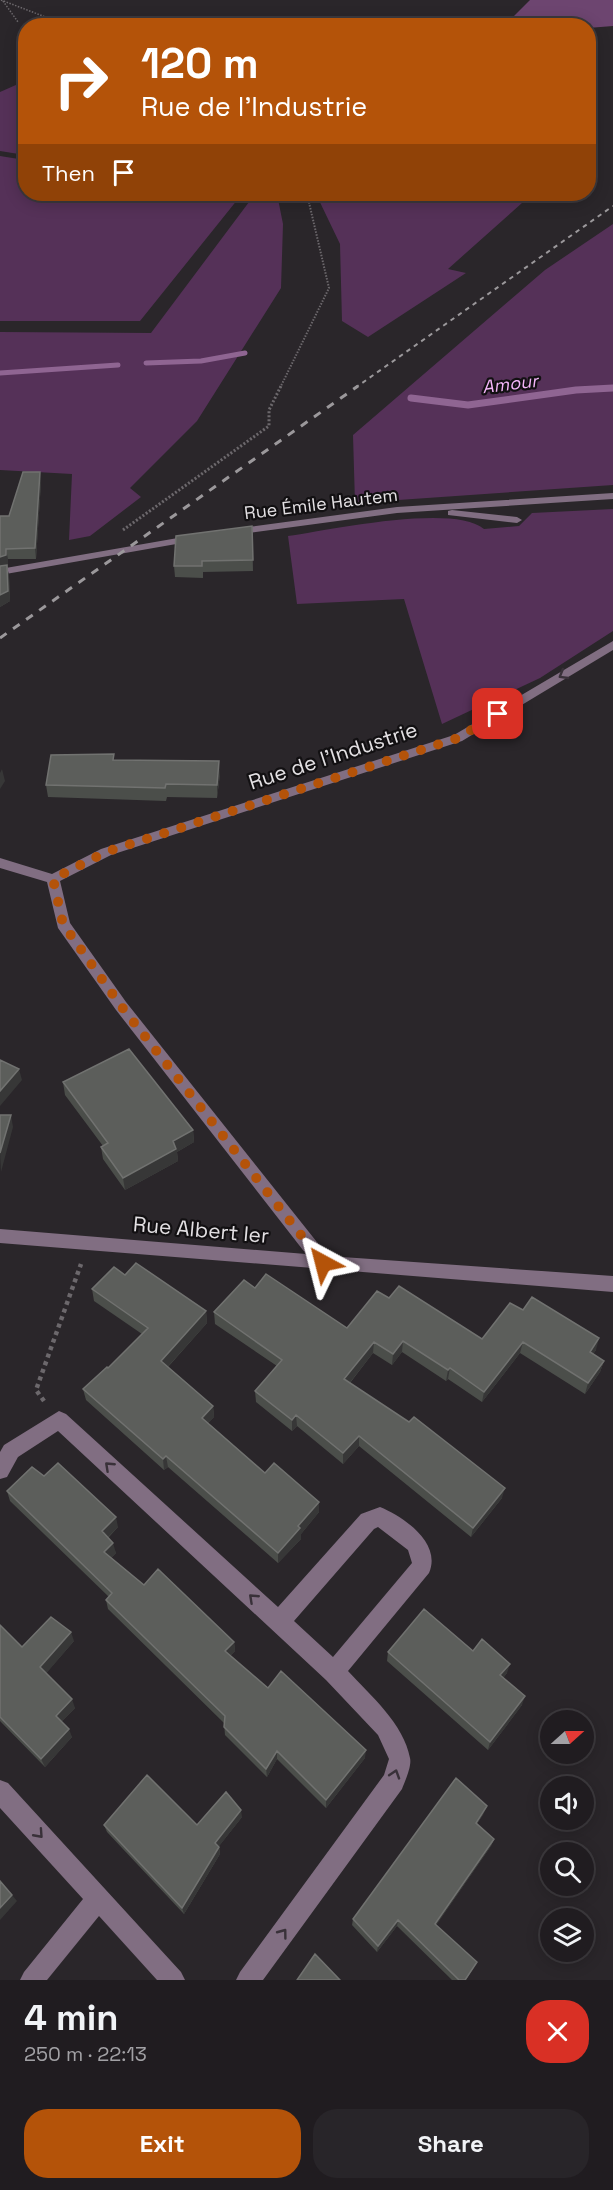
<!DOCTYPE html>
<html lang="en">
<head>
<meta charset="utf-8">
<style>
	body { margin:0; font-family:"Space Grotesk",sans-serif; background:#282529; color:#f1f3f6; height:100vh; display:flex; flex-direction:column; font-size:22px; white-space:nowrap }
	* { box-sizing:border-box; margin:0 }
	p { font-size:20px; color:#a2a1a5 }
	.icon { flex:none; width:33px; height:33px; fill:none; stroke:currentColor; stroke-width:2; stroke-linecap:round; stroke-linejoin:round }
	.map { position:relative; height:1980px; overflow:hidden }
	.drawer { display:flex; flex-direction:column; background:#201c20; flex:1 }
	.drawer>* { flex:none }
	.guide { position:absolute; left:18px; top:18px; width:578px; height:183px; border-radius:24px; box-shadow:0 3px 15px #0003,0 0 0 2px #3d3a3e; background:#b45309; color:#fff; overflow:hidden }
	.needle { width:39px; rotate:69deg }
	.controls { position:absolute; left:540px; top:1710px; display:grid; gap:12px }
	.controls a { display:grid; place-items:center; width:54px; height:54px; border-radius:50%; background:#201c20; box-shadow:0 3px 15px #0003,0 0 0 2px #3d3a3e; font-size:30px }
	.pin { position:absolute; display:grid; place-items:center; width:51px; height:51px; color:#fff; margin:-26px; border-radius:12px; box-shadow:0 3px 9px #0006 }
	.me { position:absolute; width:66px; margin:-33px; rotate:322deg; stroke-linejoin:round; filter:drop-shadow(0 0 4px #0008) }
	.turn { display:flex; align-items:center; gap:21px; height:126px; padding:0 24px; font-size:27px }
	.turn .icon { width:78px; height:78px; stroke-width:2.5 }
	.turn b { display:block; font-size:42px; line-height:51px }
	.then { display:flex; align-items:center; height:57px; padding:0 24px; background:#0003; gap:12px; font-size:22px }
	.round { display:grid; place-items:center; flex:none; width:63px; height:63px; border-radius:24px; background:#282529 }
	.overview { display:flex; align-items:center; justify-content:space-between; height:102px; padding:0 24px }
	h1 { font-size:36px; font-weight:700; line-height:45px }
	.button { display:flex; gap:12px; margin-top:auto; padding:12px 24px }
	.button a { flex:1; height:69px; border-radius:24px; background:#b45309; color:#fff; font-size:24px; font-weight:700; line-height:69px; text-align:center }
	.button a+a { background:#282529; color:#f1f3f6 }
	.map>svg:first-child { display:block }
	.green { fill:#553158 }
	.forest { fill:#6d4570 }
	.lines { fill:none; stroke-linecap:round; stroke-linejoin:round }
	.stream-far1 { stroke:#8f6592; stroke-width:5 }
	.stream { stroke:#8f6592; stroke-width:7 }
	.path-far3 { stroke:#6c686c; stroke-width:1.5; stroke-dasharray:1.5 1.5; stroke-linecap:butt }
	.path-far2 { stroke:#6c686c; stroke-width:2; stroke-dasharray:1.5 1.5; stroke-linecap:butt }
	.path-far1 { stroke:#6c686c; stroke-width:3; stroke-dasharray:2 2; stroke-linecap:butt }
	.path { stroke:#6c686c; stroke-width:4.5; stroke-dasharray:4 4; stroke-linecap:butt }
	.minor { fill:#816e82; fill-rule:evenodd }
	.rail-far1 { stroke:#9b989b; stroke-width:2; stroke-dasharray:4.5 4.5; stroke-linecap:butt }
	.rail { stroke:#9b989b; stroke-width:3; stroke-dasharray:8 8; stroke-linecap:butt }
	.wall { fill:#4b4e4a }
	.shaded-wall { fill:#373737 }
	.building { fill:#5c5e5b; stroke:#717270; stroke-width:1.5 }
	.oneway { stroke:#393139 }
	.route { stroke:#b45309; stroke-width:10; stroke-dasharray:0 18 }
	.labels { text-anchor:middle; stroke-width:4.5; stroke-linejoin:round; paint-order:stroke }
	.far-water-label { font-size:18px; font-style:italic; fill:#f4b5f9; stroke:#121012 }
	.far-street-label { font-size:18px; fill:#e3e0e3; stroke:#121012 }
	.street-label { font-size:21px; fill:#e3e0e3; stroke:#121012 }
</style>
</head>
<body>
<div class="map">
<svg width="613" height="1980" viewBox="0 0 613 1980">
	<rect width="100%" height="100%" fill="#2a262a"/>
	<path class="green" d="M25,81V155L0,151V92Z
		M0,156L25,160L26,194H242L140,321H0Z
		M255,194H277L283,224L281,288L197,421L130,488L141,497L90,536L69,540L72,474L0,470V332L151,333Z
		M316,194H532L448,269L466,273L368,337L342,321L340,244Z
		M613,224V485L355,503L353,435L545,270Z
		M613,509V631L540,678L442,724L404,599L297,604L288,536C329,530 454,503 484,529L519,526L532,513Z"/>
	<path class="forest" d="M530,0H613V26L588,28V26L505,25Z"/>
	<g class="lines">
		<path class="stream-far1" d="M146,363L201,361L245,353
			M0,373L118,365"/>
		<path class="stream" d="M411,398L468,405L576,390L613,388"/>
		<path class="path-far3" d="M1,0L69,26
			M3,1L18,22"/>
		<path class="path-far2" d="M280,388L329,288L307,194"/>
		<path class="path-far1" d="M123,530L269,426V410L281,386"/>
		<path class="path" d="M44,1401L36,1390L81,1264"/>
		<path class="minor" d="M613,493V499L397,513L233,535L228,532L233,529L397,507Z
			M452,510L517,517L522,520L517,523L448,515V511Z
			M195,535L200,538L199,540L0,575V569Z
			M613,641V650L462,741L111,855L60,881L70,923L126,1002L328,1256L613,1276V1292L0,1243V1229L306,1254L116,1010L58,928L47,882L0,868V858L52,874L101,849L454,735Z
			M59,1411L66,1414L278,1607L361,1514L380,1507C404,1517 442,1543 429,1573L348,1671C370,1695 404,1724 410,1758C412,1766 405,1781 402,1789L263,1980H236L240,1972L384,1775L389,1759L378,1735L326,1680L58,1431L18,1457L7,1477L0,1479V1452L4,1445ZM378,1527L408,1550L412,1563L333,1657L294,1621L374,1529Z
			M0,1780L8,1783L181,1972L185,1980H157L99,1916L47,1980H20L24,1972L83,1899L0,1808Z"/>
		<path class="rail-far1" d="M355,388L613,206"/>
		<path class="rail" d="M0,638L358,386"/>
	</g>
	<path class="wall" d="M41,482L36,559H8V565L7,566L9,576L10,601L0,607L9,516Z
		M252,526L253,571L203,572V578L175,577L174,566Z
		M115,760L220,774L217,798L167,797L166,801L48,797L46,785Z
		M63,1082L193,1130L194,1142L177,1152L178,1161L125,1190L103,1159L101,1147L103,1146L65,1095Z
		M125,1275L206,1311L207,1323L168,1367L213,1406L214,1417L208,1423L265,1473L319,1512L301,1534V1539L278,1563L168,1467L164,1470L86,1400L83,1389L108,1368L142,1334L94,1301L92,1289Z
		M255,1288L347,1328L389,1298L482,1339L596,1350L593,1354L604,1361L600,1372L585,1394L520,1353L482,1402L448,1379L446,1381L402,1352L392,1365L373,1353L350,1383L502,1498L471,1537L359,1446L343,1464L297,1426L292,1431L256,1402L255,1391L277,1366L215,1324L214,1312Z
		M44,1476L118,1527L108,1538L116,1553L111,1558L144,1585L234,1642L235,1651L230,1656L268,1688L365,1758L326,1808L277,1759L267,1777L225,1735L224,1723L108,1609L106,1600L109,1597L10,1501L7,1491Z
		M0,1625L22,1647L74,1641L46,1673L75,1708L61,1722L72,1737L45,1767L0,1721Z
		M473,1651L507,1673L503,1678L522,1705L488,1750L387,1661L388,1652Z
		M484,1813L477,1824L494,1839L491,1846L436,1925L474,1967L466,1980H452L397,1926L377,1952L352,1925L353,1919Z
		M242,1817L219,1846L220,1854L184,1914L107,1832L104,1825H197Z"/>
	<path class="shaded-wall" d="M40,472L41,482L36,559L35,548Z
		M6,549L8,559V565L7,566L9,576L10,601L0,607V557Z
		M219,761L220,774L217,798V785Z
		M2,769L5,781L0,789V773Z
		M19,1069L22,1080L0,1106V1091Z
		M11,1115L13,1127L1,1172L0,1153Z
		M193,1130L194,1142L177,1152L178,1161L125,1190L123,1178L173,1141Z
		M206,1311L207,1323L163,1372L161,1361Z
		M599,1338L596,1350L587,1363L590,1352Z
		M403,1341L402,1352L392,1365L393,1354Z
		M374,1342L373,1353L344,1390V1379Z
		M523,1342L520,1353L482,1402L484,1392Z
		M604,1361L600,1372L585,1394L588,1383Z
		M450,1368L448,1379L446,1381L448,1370Z
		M213,1406L214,1417L203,1429L202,1418Z
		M296,1415L297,1426L292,1431V1420Z
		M359,1436V1446L343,1464V1453Z
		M166,1456L168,1467L164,1470L163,1459Z
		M505,1488L502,1498L471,1537L473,1528Z
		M319,1502V1512L301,1534V1539L278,1563V1553L298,1526Z
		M116,1517L118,1527L104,1541L102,1531Z
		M113,1543L116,1553L107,1562L104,1552Z
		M71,1632L74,1641L44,1676L40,1667Z
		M234,1642L235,1651L226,1660L225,1651Z
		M510,1664L507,1673L498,1684L500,1675Z
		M525,1696L522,1705L488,1750L490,1742Z
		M72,1699L75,1708L59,1724L56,1716Z
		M69,1729L72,1737L45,1767L41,1759Z
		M366,1750L365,1758L326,1808V1800Z
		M277,1751V1759L267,1777L266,1769Z
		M487,1806L484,1813L473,1830L476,1823Z
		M241,1810L242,1817L216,1850L215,1843Z
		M494,1839L491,1846L433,1930L435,1924Z
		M219,1847L220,1854L184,1914L182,1908Z
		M12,1895L17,1901L0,1920V1908Z
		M398,1920L397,1926L377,1952L378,1946Z"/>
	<path class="building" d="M23,472H40L35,548L6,549V555L0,557V516H9Z
		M252,526L253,560L202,561V566H174L176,536Z
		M7,565L8,591L0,595V566Z
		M114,754L113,760L219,761L217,785L166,784L165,788L46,785L51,755Z
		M129,1049L193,1130L173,1141L176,1149L123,1178L101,1147L108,1143L63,1082Z
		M0,1060L19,1069L0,1091Z
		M0,1115H11L0,1153Z
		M136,1263L206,1311L161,1361L213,1406L202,1418L265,1473L274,1463L319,1502L298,1526L300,1528L278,1553L166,1456L163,1459L83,1389L107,1367L108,1368L148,1328L92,1289L114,1267L125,1275Z
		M266,1274L347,1328L377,1291L389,1298L399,1286L482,1339L510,1303L523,1310L532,1297L599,1338L590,1352L604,1361L588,1383L523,1342L484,1392L450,1368L448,1370L403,1341L393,1354L374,1342L344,1379L409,1422L414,1417L505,1488L473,1528L359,1436L343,1453L296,1415L292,1420L255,1391L282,1360L214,1312L244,1280L255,1288Z
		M58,1463L116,1517L102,1531L113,1543L104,1552L144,1585L158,1569L234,1642L225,1651L268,1688L281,1671L366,1750L326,1800L277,1751L266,1769L224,1727L225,1716L106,1600L112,1593L7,1491L32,1467L44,1476Z
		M424,1609L473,1651L482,1639L510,1664L500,1675L525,1696L490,1742L388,1652Z
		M51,1617L71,1632L40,1667L72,1699L56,1716L69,1729L41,1759L0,1717V1625L22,1647Z
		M147,1775L197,1825L226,1792L241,1810L215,1843L219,1847L182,1908L104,1825Z
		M456,1778L487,1806L476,1823L494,1839L435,1924L477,1962L465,1980H459L398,1920L378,1946L353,1919Z
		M0,1881L12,1895L0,1908Z
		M315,1954L340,1980H297Z"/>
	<defs><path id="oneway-chevron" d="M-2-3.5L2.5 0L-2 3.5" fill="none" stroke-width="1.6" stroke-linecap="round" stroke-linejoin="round" transform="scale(1.5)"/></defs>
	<g class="oneway">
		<use href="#oneway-chevron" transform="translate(563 675) rotate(149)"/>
		<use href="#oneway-chevron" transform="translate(109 1466) rotate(-137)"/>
		<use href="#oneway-chevron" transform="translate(253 1598) rotate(-137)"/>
		<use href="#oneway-chevron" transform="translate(395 1774) rotate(-72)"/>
		<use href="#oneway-chevron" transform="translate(39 1834) rotate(48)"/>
		<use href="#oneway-chevron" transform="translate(283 1933) rotate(-53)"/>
	</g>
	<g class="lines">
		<path class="route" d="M323,1263L121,1006L63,924L53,879L106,852L458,738L498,714"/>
	</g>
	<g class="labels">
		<g class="far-water-label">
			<text transform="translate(510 384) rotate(-7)" y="6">Amour</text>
		</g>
		<g class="far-street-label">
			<text transform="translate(321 504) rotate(-7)" y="6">Rue Émile Hautem</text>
		</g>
		<g class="street-label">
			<text transform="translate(333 756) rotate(-18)" y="7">Rue de l'Industrie</text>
			<text transform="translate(201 1230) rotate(5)" y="7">Rue Albert Ier</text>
		</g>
	</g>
</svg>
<div class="controls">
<a><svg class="needle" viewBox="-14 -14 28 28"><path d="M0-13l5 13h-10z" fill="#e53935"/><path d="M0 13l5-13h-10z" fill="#a2a1a5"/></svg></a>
<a><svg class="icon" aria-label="sound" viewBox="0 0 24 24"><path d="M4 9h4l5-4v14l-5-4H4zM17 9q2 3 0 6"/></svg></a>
<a><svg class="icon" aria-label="search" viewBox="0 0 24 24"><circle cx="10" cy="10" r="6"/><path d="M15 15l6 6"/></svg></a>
<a><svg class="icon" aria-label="layers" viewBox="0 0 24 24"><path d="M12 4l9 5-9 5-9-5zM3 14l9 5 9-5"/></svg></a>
</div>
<div class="pin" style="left:498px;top:714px;background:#d93025"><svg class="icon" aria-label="arrive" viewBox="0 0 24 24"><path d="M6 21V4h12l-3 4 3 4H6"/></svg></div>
<svg class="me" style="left:323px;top:1263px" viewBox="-20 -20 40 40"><path d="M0-17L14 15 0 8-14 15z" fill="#b45309" stroke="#fff" stroke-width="4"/></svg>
<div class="guide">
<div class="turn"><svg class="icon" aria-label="right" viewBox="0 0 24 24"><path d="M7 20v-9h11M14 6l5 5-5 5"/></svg><div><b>120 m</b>Rue de l'Industrie</div></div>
<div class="then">Then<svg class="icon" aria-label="arrive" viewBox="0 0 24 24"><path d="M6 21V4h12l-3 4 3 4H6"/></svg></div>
</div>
</div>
<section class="drawer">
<div class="overview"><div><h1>4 min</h1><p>250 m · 22:13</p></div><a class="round" style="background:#d93025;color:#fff"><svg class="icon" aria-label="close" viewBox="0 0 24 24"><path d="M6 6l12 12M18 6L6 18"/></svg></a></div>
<div class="button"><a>Exit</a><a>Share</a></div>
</section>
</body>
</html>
